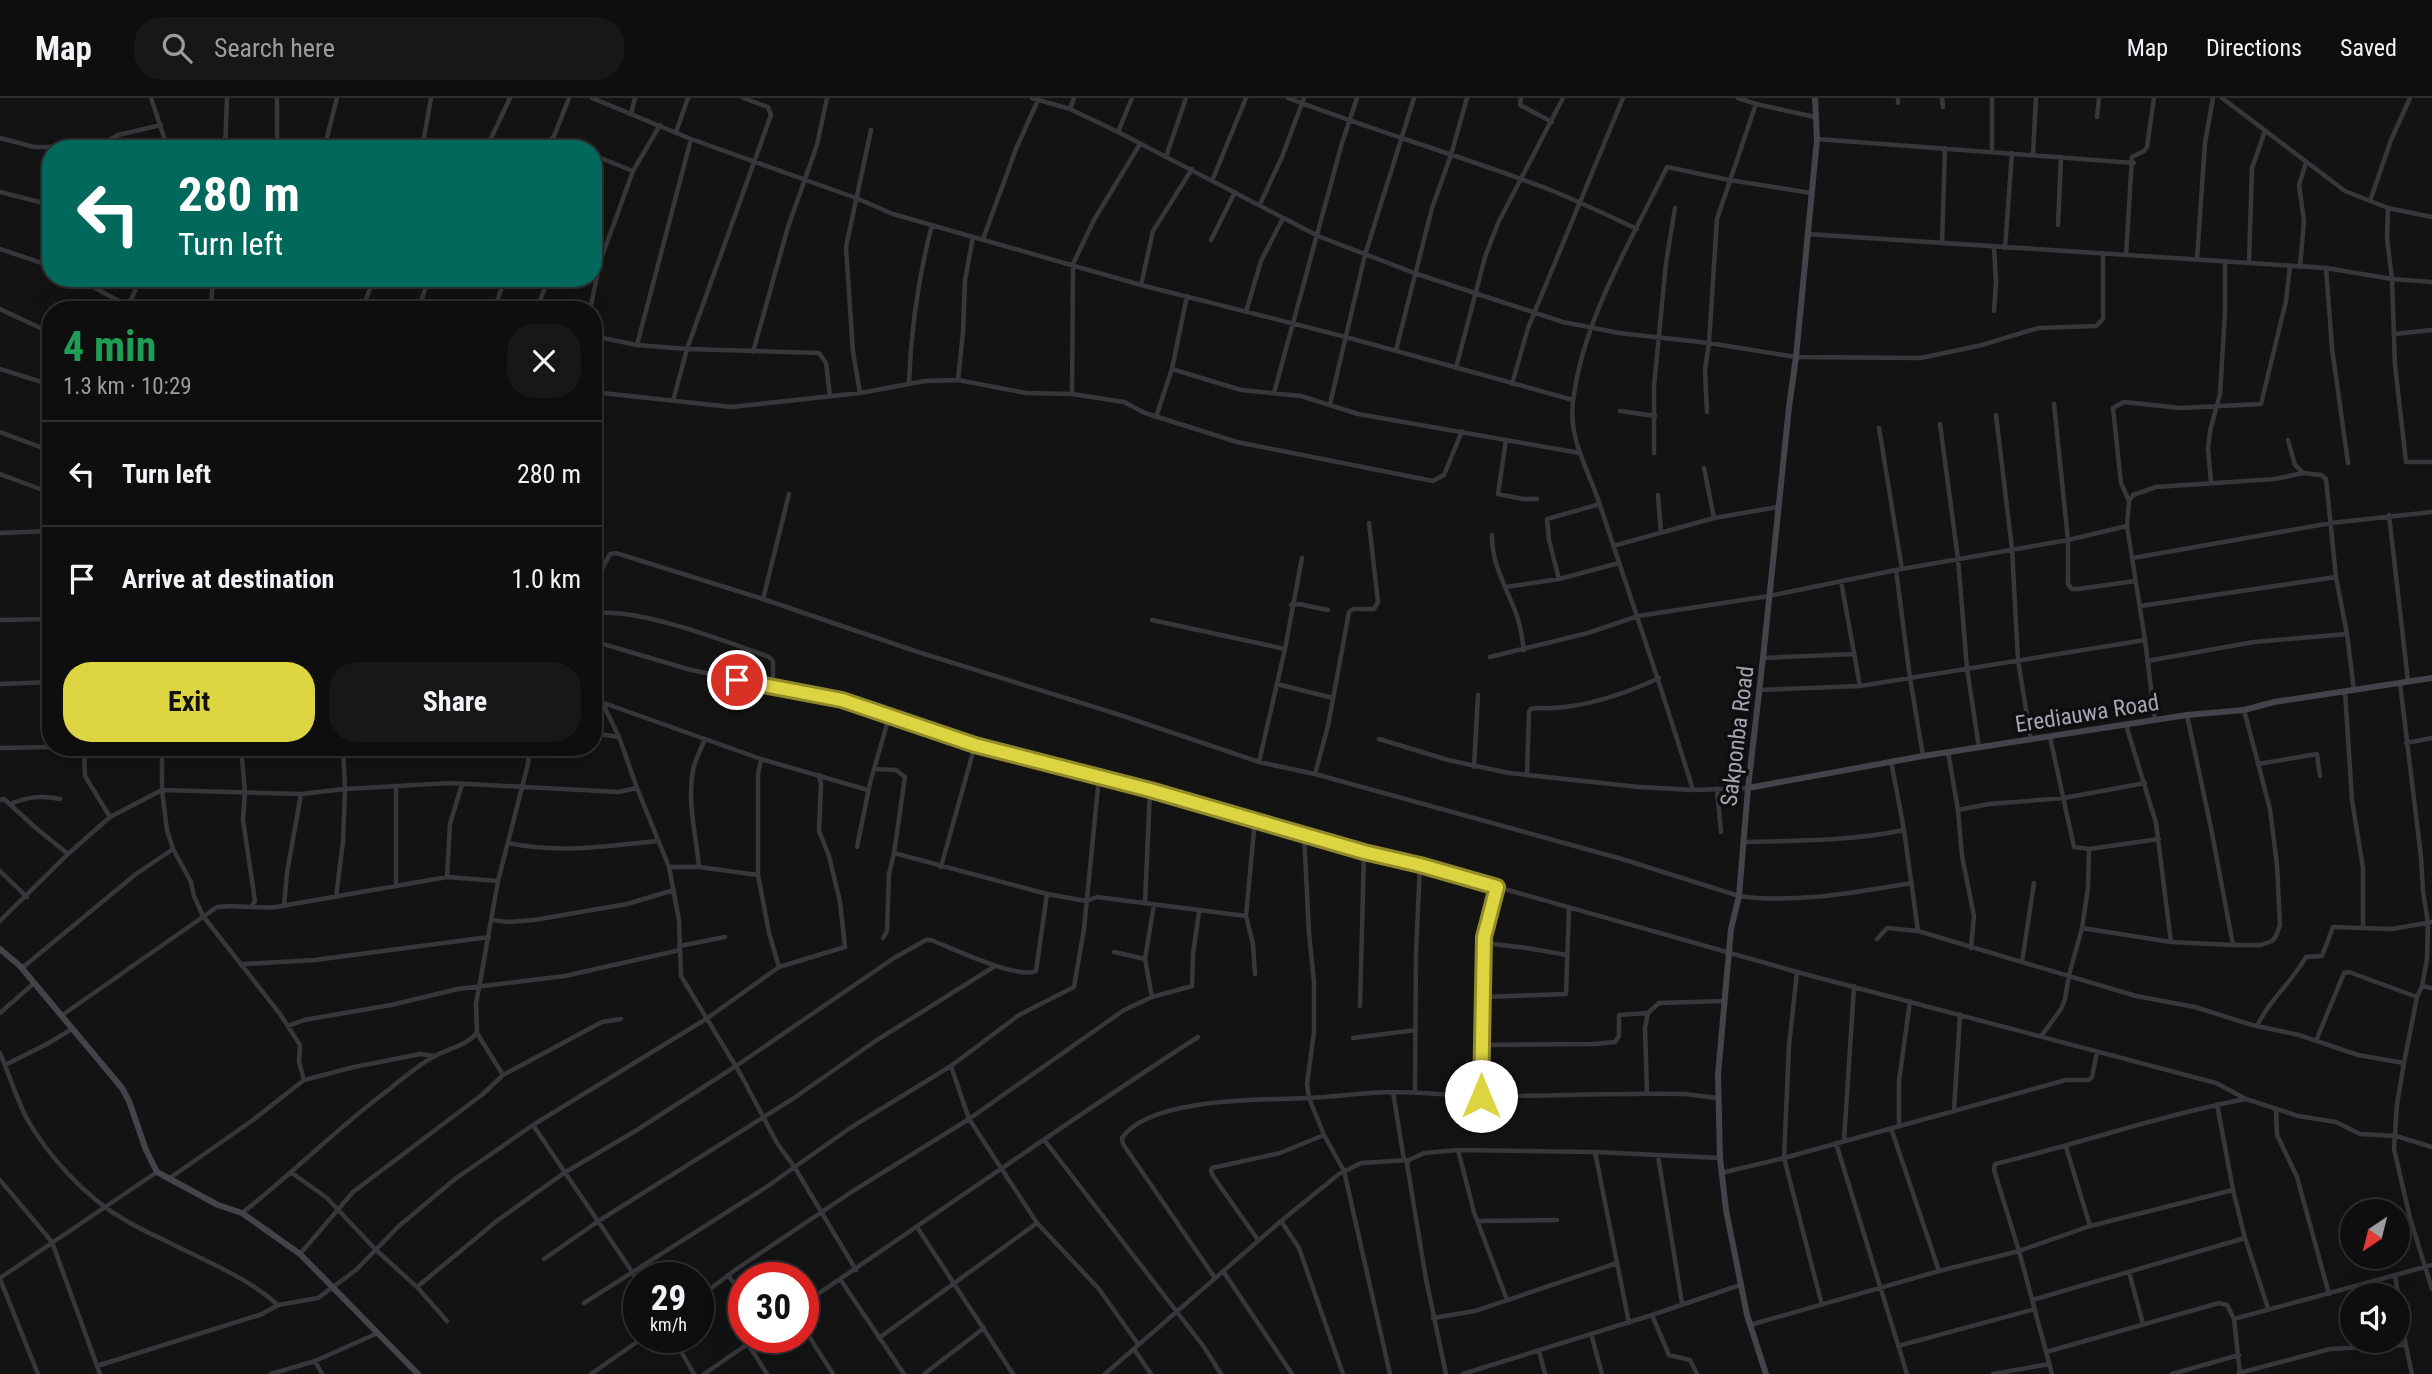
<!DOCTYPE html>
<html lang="en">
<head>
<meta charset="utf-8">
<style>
	body { margin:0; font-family:"Roboto Condensed",sans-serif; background:#171718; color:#f1f3f6; height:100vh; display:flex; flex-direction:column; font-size:26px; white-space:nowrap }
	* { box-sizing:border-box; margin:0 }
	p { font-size:23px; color:#9b9c9e }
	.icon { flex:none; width:38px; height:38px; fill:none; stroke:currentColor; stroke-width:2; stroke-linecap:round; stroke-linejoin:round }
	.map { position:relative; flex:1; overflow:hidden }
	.panel { position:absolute; left:42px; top:203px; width:560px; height:455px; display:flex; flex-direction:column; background:#0e0e0f; border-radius:28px; box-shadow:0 7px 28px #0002,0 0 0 2px #2e2e2f }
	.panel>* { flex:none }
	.banner { position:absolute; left:42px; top:42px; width:560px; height:147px; border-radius:28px; box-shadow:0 7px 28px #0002,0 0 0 2px #2e2e2f; background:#00695c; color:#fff; overflow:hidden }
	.needle { width:46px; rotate:215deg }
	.buttons { position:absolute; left:2340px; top:1101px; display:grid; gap:14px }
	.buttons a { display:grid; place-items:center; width:70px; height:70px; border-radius:50%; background:#0e0e0f; box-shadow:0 7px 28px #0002,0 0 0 2px #2e2e2f; font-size:35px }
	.speed { position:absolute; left:623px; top:1164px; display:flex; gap:14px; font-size:35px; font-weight:700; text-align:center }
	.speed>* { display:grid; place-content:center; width:91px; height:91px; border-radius:50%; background:#0e0e0f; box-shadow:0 7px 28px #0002,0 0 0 2px #2e2e2f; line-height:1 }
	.speed small { font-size:18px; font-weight:400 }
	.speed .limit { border:10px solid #d22; background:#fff; color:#111 }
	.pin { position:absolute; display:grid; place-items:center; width:60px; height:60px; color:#fff; margin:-30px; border:4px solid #fff; border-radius:50%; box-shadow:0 2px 7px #0007 }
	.me { position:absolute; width:77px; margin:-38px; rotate:0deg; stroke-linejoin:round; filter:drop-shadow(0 0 5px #0008) }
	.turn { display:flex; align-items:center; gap:24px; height:147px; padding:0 21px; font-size:32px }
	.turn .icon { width:91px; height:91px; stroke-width:2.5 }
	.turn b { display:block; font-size:49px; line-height:60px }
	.round { display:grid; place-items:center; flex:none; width:74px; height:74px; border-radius:28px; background:#171718 }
	.head { display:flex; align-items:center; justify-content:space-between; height:119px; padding:0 21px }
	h1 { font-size:42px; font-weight:700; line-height:52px; color:#1e9e55 }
	.button { display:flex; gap:14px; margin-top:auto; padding:14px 21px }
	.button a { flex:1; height:80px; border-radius:28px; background:#ddd442; color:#111; font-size:28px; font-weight:700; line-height:80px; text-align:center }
	.button a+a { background:#171718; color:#f1f3f6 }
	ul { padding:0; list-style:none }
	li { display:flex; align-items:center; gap:21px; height:105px; padding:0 21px; border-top:2px solid #2e2e2f }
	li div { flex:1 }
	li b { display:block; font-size:26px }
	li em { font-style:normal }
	header { display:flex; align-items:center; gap:42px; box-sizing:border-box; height:98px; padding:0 35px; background:#0e0e0f; border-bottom:2px solid #2e2e2f }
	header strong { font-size:33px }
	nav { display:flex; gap:38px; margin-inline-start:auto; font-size:24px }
	.search { width:490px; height:63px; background:#171718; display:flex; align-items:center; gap:18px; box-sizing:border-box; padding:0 24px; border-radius:28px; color:#9b9c9e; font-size:26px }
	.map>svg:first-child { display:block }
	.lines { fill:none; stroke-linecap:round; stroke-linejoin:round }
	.street { stroke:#37363b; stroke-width:4.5 }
	.secondary { stroke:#434349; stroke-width:6 }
	.route-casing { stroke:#908a2b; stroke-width:18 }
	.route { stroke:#ddd442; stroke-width:12 }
	.labels { text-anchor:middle; stroke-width:7; stroke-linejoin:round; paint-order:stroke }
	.street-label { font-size:23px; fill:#a6a6b3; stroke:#0e0e0f }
</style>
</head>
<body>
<header>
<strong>Map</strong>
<div class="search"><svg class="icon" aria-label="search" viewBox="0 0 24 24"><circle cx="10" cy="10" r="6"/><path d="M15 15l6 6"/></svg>Search here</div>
<nav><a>Map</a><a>Directions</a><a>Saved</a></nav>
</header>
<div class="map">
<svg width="2432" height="1276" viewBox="0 0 2432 1276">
	<rect width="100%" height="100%" fill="#131314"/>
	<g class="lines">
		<path class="street" d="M151,0L168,51
			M277,0V51
			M592,0L691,41L856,100L893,116L1141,187L1346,239L1573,302
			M1032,0L1070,11L1118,34L1318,138L1414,175L1563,224L1619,235L1709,245L1796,259L1921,260L1982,247L2038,230L2096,228L2103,221V155
			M1288,0C1374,33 1462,58 1548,91C1578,103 1607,117 1637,131
			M1521,0L1520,7L1552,24
			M1738,0L1756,6
			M1898,0V5
			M1942,0L1943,9
			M1992,0V54
			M2222,0L2345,93L2388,110L2432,119
			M1070,11L1074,0
			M631,16L635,0
			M2097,19L2099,0
			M676,34L688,0
			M1118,34L1132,0
			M0,40L34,49H71L106,44L118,37L161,27
			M552,40L578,51
			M1817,41L2134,65
			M225,51L227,0
			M324,51L337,0
			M422,51L431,0
			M486,51L510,0
			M549,51L569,0
			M593,57L633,73
			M2033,57L2036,0
			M1166,59L1186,0
			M1212,83L1246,0
			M0,94L51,107
			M2370,103L2391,42L2410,0
			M1260,106L1282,59L1304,0
			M2388,110L2387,140L2392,181L2395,267L2406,364H2432
			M2058,127L2061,59
			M1807,136L2326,170L2392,181L2432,184
			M983,141L1016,51L1038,2
			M1211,142L1235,94
			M1942,145L1945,50
			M1994,149L1996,185L1994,213
			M2005,150L2012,55
			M0,151L51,168
			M2126,157L2132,59L2144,53L2147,49L2154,0
			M2197,161L2205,45L2213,0
			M2249,165L2252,70L2265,33
			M2300,169L2304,123L2299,87L2306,65
			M2326,170L2332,250L2348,365
			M77,180L128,208
			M1141,187L1153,133L1192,71
			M0,211L51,235
			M127,212L140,180
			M211,212L213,180
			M362,212L374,180
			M418,212L429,180
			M494,212L505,180
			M536,212L549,180
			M590,212L600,164L633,73L660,27
			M1246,214L1261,163L1283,120
			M2394,236L2432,232
			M593,238L637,247L687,251L819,255L826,265L830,298
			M637,247L691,41
			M1396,252L1432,110L1451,57L1467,0
			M753,254L788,129L817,47L827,0
			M1456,270L1485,159L1498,125L1563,0
			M0,271L51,287
			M1172,271L1241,292L1301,298L1358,316L1580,355
			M958,282L963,234L965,182L973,139
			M909,285C911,231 918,180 932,127
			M1512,286L1528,230L1623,0
			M593,294L731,309L860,295L925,283L958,282L1026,295L1072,296L1124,304L1145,315L1237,344L1433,383L1444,377L1462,333
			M860,295L853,254L846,149L871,32
			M1274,295L1342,45L1357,0
			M1072,296L1073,166L1094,122L1140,46
			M673,303L687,251L771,17L768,9L743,0
			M1330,306L1365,157L1414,0
			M2054,306L2068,442V486L2072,491H2078L2135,483
			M1620,313L1655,318
			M1707,314L1705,272L1709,245L1717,121L1756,6L1815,19
			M1996,317L2012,451L2018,562L2031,642
			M1156,319L1172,271L1187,198
			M1940,326L1958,461L1967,570L1979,650
			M1879,330L1902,471
			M0,334L51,353
			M1506,342L1498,396L1523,401H1537
			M2288,342L2295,367L2303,375
			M1654,355V288L1666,165L1675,110
			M1704,370L1714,420
			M0,376L51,395
			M2211,384L2208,351L2210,333L2220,296L2225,215V163
			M1658,397L1661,434
			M2129,403L2121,385L2113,310L2124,304L2180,310L2261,306L2286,203L2290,168
			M2389,417L2408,583
			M2127,428L2129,403L2133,397L2156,389L2275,381L2303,375L2321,377L2326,381L2336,479L2347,536L2354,592
			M0,435L51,433
			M1492,437C1491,466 1508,492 1517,518C1521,529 1522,541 1524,552
			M1613,448L1714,420L1778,409
			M2133,460L2331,425L2432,414
			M1896,472L1910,580L1923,658
			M1559,481L1549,442L1547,421L1600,406
			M1841,483L1860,588
			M593,488L610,456L616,455L763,501L918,554L1117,616L1259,664L1315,676L1622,761L1739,798C1796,806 1856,794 1912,785
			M1506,489L1559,481L1619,465
			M763,501L789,396
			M1291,507L1299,506L1328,512
			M2140,508L2336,479
			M593,516C634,508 728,544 769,559L773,563V589
			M0,522L51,521
			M1152,522L1285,551
			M593,543L691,572L842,602L975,647L1150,692L1364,754L1420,767L1797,874L2216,985L2246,1001L2298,1018L2336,1024L2360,1036L2396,1038L2432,1049
			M1490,559L1588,535L1638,518L1769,498L1896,472L2068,442L2127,428L2145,542L2155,622
			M1763,560L1854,556
			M2147,563L2254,544L2347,536
			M593,585L619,639L637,690L669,769L679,822L681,878L741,977L777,1045L795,1070L856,1172
			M2400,585L2421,759L2423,793L2428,825L2427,861L2422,888L2417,899L2404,965L2397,1006L2394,1051L2410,1120L2432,1191
			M0,586L51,584
			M1277,586L1333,600
			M1759,592L1860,588L2145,542
			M2345,593L2352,702L2363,770V829
			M601,604L761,661L868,692
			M2187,617L2211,730L2233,847
			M2126,627L2156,725L2171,844
			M593,635L619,639
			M2050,639L2074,749L2089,751L2159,741
			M1379,641L1448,662L1509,675L1639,689L1693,692
			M2406,645L2432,640
			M84,649L85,678L110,719
			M162,649V692L167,732L173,751L191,784L194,798L203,818L280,916L300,947L299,964L304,982
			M241,649L245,694L243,722L255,803L251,809
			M0,650L51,649
			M1948,654L1958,712L1962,758L1974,818L1971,850
			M761,661L758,676V777L769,835L779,869
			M1891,663L1904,732L1918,833
			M1259,664L1285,551L1302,460
			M2258,666L2317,656L2320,678
			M1474,669L1478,597
			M875,671L896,672L905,679L894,755
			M1315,676L1328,628L1349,514L1353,511H1374L1378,504L1369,425
			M1527,677L1529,614L1531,611C1538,609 1545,611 1553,610C1588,608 1627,595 1659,580
			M396,688V788
			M1748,690L1693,692C1664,597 1632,504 1601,410C1590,375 1568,342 1573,304C1582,223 1632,141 1667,69L1729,82L1811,95
			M1717,691L1721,734
			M0,702L4,701L37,731L68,756
			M10,706C28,699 41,697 60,701
			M1958,712L1989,706L2064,700L2145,685
			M1255,721L1246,818L1253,846L1255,876
			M1304,736L1309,835L1314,884V934L1307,986L1309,1000L1324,1037L1344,1073L1390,1276
			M1743,744C1797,743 1852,743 1904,732
			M508,745C558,756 607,748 657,743
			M857,749L870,685L889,619
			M669,769H699L758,777
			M699,769C696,736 687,705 693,672C695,662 701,651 705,641
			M941,769L975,647
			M0,773L27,799
			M447,779L450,726L462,686
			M336,799L343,744L345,691L343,649
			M1145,805L1150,692
			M284,808L287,775L301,696
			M492,822L508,824L534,822L627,806L674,792
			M0,823L68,756L110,719L162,692L301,696L345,691L450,685L618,694L637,690
			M2082,830L2171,844L2233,847H2261L2272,843L2276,838L2280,827L2277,767L2270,711L2244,612
			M883,840L887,833L889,776L894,755L1047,796L1086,803L1097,799L1128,803L1246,818
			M1877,841L1887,830L1918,833L2136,898L2195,909L2252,927L2299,937L2358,957L2404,965
			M1484,845L1527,850L1567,857
			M679,848L725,839
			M1114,854L1145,861
			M2022,864L2034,785
			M243,866L315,862L489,839
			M22,870L136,776L173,751
			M1797,874L1789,948L1784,1060L1822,1207
			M2422,888L2432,890
			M1152,899L1145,861L1154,806
			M1482,899L1566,896L1569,809
			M1360,908L1364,754
			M0,915L34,885
			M61,918L217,809C237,806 256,811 276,809L447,779L498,783
			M288,928L304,922L391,907L458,891L565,878L680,852
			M2257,928C2269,902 2292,884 2306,859L2322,858L2333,829L2392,831L2432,824
			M477,935L503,977
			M2042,937L2061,911L2065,901L2069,877L2082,830L2088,790L2089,751
			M1353,940L1416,932
			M2316,943L2344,875L2349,874L2417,899
			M1481,947L1594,946L1615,944L1619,938V917L1648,915
			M0,955C9,976 16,999 26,1019C47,1057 87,1101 125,1122C138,1130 153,1137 168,1144C205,1163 247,1179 278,1207L318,1200L356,1172L399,1128L455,1081L533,1027
			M5,967L47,946L72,931
			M951,968L969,1021L1037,1125L1099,1191L1138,1246
			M1393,994L1404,1062
			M1415,995L1416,854L1420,767
			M1647,996L1645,930L1648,915L1659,905L1724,903
			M1481,998L1484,839L1497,789
			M2217,1006L2233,1092L2245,1140L2268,1210
			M2276,1011L2277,1037L2297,1079L2329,1196
			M1954,1013L1960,916
			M1899,1028V983L1910,903
			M1891,1030L1939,1173
			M1844,1042L1854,888
			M1045,1043L1204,1249L1221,1276
			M1836,1045L1907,1276
			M2066,1049L2090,1128
			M1458,1052L1474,1114L1507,1202
			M1595,1054L1629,1225
			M1658,1058L1682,1205
			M1409,1062L1407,1066L1426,1181L1446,1276
			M292,1075L327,1100L376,1152L417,1189L447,1223
			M1721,1075L1784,1060L2066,982H2089L2092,979L2097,954
			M170,1080L253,1022L304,982L354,969L420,956L434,958
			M0,1082L52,1144L100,1276
			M242,1115C292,1076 336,1031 387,993C402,981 418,967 435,958C449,950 466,948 477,935L476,905L479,890L498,783L528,666L529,649
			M1281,1123L1299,1150L1343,1276
			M1479,1123L1557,1122
			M917,1129L1013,1276
			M1258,1142L1213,1078L1211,1073L1212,1070L1280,1055L1324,1037
			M300,1156L353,1094L483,996L503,977L602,924L621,921
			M544,1161L597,1124L794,1000L874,944L995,868
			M1223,1173L1292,1276
			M2129,1174L2143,1226
			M728,1177L744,1199
			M2395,1177L2406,1248L2412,1276
			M0,1180L157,1074
			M1215,1180L1123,1046L1122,1040C1149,999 1264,1002 1308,1000C1337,999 1365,994 1393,994C1423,994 1453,998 1483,998C1550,998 1618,995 1685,996L1718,1000
			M0,1181L38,1276
			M840,1181L904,1276
			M639,1184L533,1027L706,921L779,869L845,849L840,804L829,758L819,733L821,686L819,677
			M417,1189L498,1122L564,1075L637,1032L736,968L894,860L926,842H931C951,850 1019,882 1036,873L1047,796
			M698,1200L738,1170L853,1093L969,1021L1124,912L1152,899L1192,888L1193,856L1199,814
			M2032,1202L2245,1140
			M584,1205L765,1090L850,1030L951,968L1019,917L1074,889L1084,831L1099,679
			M803,1206C935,1117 1065,1025 1198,939
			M1652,1217L1669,1257L1690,1262L1697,1276
			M1433,1220L1475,1213L1617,1165
			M2234,1221L2432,1167
			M1750,1227L1939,1173L2019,1153L1994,1072L1995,1066C2079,1046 2161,1017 2246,1001
			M803,1229L833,1276
			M1591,1236L1602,1276
			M673,1239L694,1276
			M879,1240L1037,1125
			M748,1246L767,1276
			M1898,1248L2035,1211
			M1134,1251L1151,1276
			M1539,1253L1545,1276
			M2046,1254L2219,1205L2227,1207L2234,1221L2240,1276
			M315,1263L322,1276
			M97,1268L262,1216L278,1207
			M2239,1275L2330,1251L2403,1247L2406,1248
			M271,1276L315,1263L378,1235
			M591,1276L644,1239
			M704,1276L758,1239
			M924,1276L984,1230
			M1105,1276L1281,1123L1339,1076L1361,1065L1409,1062L1424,1055L1458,1052L1595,1054L1720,1060
			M1463,1276L1652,1217L1740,1187
			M1993,1276L2049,1266
			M2052,1276L2019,1153L2090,1128L2233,1092
			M2172,1276L2239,1257"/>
		<path class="secondary" d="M1748,690L1923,658L2187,617L2244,612L2274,604L2432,580
			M0,851L20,868L122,990L129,1003L146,1052L157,1074L218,1107L242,1115L300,1156L418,1276
			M1766,1276L1747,1217L1726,1112L1720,1060L1718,977L1731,831L1739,798L1748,690L1763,560L1789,309L1796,259L1817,41L1815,0"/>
	</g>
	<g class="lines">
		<g class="route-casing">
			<path id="route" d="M737,582L842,602L975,647L1150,692L1364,754L1420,767L1497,789L1484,839L1481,998"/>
		</g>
		<use href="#route" class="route"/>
	</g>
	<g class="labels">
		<g class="street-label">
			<text transform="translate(2087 615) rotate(-9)" y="8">Erediauwa Road</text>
			<text transform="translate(1737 638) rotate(-83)" y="8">Sakponba Road</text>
		</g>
	</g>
</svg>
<div class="buttons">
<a><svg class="needle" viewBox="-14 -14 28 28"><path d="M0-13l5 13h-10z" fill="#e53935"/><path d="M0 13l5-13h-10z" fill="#9b9c9e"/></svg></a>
<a><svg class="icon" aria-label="sound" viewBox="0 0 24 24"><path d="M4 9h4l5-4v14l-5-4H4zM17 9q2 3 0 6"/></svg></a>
</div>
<div class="speed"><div>29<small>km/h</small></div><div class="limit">30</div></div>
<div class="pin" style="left:737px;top:582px;background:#d93025"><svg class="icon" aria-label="arrive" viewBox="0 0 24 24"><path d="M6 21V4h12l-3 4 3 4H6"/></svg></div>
<svg class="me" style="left:1481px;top:998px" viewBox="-20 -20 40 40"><circle r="19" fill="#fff"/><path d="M0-13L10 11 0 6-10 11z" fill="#ddd442"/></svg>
<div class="banner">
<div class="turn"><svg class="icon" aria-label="left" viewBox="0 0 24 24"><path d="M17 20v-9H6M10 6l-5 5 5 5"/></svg><div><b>280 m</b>Turn left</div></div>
</div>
<section class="panel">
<div class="head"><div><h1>4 min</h1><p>1.3 km · 10:29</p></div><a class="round"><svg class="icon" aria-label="close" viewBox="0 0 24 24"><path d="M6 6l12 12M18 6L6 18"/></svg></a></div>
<ul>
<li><svg class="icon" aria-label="left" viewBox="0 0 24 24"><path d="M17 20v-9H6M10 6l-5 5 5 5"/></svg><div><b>Turn left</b></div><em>280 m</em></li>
<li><svg class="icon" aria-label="arrive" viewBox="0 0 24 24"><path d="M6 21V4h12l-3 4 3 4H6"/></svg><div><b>Arrive at destination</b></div><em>1.0 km</em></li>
</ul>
<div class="button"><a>Exit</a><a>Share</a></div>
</section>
</div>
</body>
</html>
